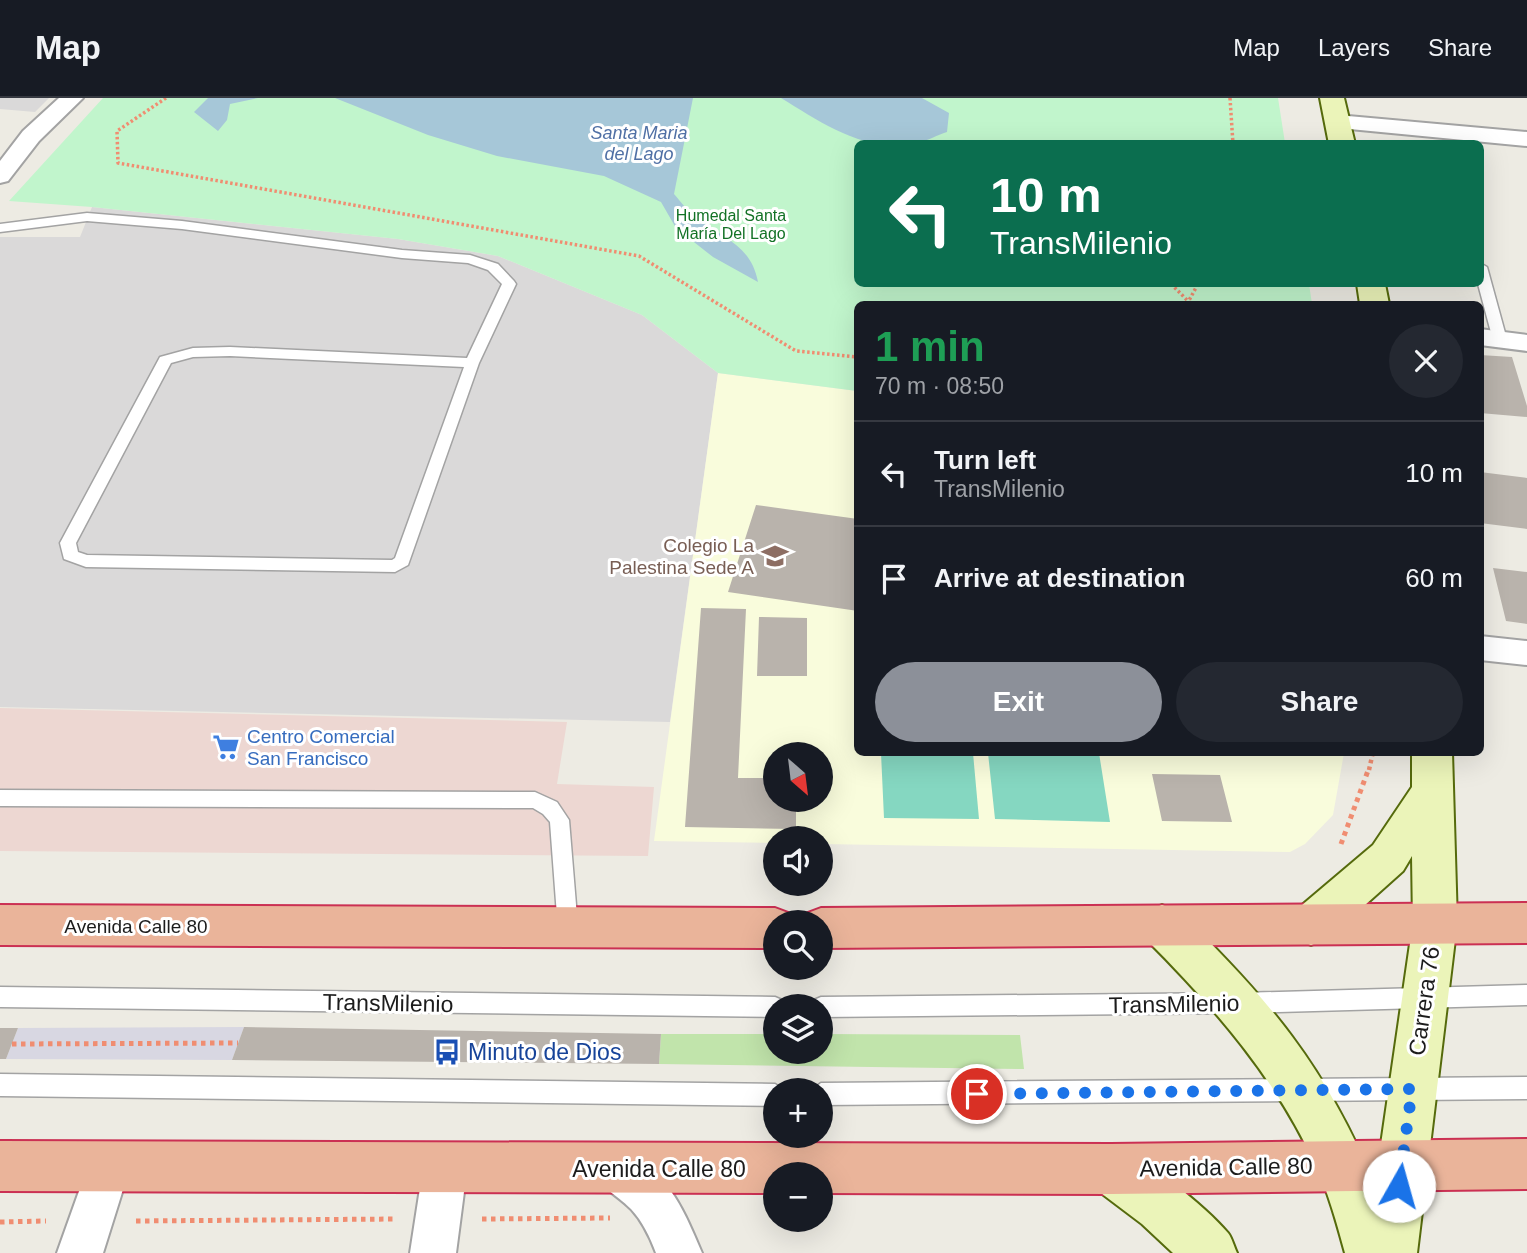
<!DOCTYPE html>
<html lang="en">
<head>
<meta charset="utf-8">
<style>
	body { margin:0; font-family:Arial,sans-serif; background:#242831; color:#f1f3f6; height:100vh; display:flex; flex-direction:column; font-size:26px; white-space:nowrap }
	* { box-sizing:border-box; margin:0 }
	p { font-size:23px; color:#9ea1a6 }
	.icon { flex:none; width:38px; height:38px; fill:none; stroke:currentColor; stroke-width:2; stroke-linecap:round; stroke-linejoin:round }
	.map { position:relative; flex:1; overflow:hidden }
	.panel { position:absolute; left:854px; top:203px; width:630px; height:455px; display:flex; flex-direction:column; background:#171b24; border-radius:10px; box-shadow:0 7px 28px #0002 }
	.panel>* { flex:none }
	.guide { position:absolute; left:854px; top:42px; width:630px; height:147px; border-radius:10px; box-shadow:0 7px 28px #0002; background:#0b6e4f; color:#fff; overflow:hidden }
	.needle { width:46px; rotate:152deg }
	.buttons { position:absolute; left:763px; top:644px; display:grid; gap:14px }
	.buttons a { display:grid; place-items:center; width:70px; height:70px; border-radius:50%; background:#171b24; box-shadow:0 7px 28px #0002; font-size:35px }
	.pin { position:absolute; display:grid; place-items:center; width:60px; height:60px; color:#fff; margin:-30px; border:4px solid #fff; border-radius:50%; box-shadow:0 2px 7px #0007 }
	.me { position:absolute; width:77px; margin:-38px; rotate:7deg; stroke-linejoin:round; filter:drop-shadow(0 0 5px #0008) }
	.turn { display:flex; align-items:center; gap:24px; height:147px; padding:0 21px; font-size:32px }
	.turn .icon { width:91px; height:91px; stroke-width:2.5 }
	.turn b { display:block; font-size:49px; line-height:60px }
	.round { display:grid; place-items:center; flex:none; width:74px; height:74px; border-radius:37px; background:#242831 }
	.summary { display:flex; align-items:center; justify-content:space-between; height:119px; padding:0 21px }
	h1 { font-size:42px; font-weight:700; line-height:52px; color:#1e9e55 }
	.button { display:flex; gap:14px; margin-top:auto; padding:14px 21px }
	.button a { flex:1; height:80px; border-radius:42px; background:#8c9099; color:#fff; font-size:28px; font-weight:700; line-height:80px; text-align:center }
	.button a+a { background:#242831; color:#f1f3f6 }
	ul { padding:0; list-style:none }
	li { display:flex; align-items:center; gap:21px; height:105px; padding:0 21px; border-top:2px solid #363941 }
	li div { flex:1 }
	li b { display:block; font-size:26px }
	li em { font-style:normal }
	header { display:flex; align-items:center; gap:42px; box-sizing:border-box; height:98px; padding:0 35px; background:#171b24; border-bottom:2px solid #363941 }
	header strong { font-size:33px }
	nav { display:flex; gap:38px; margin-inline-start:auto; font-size:24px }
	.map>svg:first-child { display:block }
	.residential { fill:#dad9d9 }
	.commercial { fill:#edd7d2 }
	.education { fill:#f9fcdc; fill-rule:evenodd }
	.grass { fill:#c1e4ab }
	.park { fill:#c1f5cc }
	.pitch { fill:#85d7c1 }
	.plaza { fill:#d8d7e2 }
	.water { fill:#a6c7d8 }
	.building { fill:#b9b3ac }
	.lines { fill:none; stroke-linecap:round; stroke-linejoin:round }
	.service-casing { stroke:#a3a3a3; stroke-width:3 }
	.minor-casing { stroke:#a3a3a3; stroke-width:4 }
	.secondary-casing { stroke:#556a0c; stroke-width:4 }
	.trunk-casing { stroke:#cb3053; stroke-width:4 }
	.path-far2 { stroke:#f08d71; stroke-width:3.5; stroke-dasharray:2.5 2.5; stroke-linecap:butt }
	.path-far1 { stroke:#f08d71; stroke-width:4.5; stroke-dasharray:3.5 3.5; stroke-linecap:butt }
	.path { stroke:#f08d71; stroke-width:5; stroke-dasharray:4.5 4.5; stroke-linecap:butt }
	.service { fill:#fff; fill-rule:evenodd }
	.minor { fill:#fff; fill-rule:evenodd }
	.secondary { fill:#ebf4b9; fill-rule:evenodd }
	.trunk { fill:#eab49a; fill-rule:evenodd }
	.route { stroke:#1a73e8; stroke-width:12; stroke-dasharray:0 21.6 }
	.labels { text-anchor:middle; stroke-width:6; stroke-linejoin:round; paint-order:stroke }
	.far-park-label { font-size:16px; fill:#137226; stroke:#fff }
	.far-water-label { font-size:18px; font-style:italic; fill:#5070a5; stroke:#fff }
	.education-label { font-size:19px; fill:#785e54; stroke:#fff; text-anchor:end }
	.shop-label { font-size:19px; fill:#366cbe; stroke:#fff; text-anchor:start }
	.street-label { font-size:19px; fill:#1c1c1c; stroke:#fff }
	.near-street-label { font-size:23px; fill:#1c1c1c; stroke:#fff }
	.near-transit-label { font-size:23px; fill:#164399; stroke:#fff; text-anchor:start }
</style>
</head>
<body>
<header>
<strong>Map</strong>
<nav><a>Map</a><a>Layers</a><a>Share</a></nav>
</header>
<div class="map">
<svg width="1527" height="1155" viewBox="0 0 1527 1155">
	<rect width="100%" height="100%" fill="#edebe3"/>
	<path class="residential" d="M0,0H49L35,14L0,11Z
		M92,109L398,141L498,158L642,217L718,275L670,624L0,609V139H80Z"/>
	<path class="commercial" d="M0,610L567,624L557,686L654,689L648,758L0,753Z"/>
	<path class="education" d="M718,275L857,293L858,654L1344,655L1333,717L1305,746L1290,754L821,746V740H775V745L654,743ZM775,656H821V702H775Z"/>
	<path class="grass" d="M661,936H775V954H821V936L1020,937L1024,971L659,966Z"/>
	<path class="park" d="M103,0H1278L1285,45L858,46V186H1309L1312,206H858L857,293L718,275L642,217L498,158L398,141L92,109L9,103Z"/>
	<path class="pitch" d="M881,655H973L979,721L884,720Z
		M988,655H1099L1110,724L995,721Z"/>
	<path class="plaza" d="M244,929L232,962L6,961L18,930Z"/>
	<path class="water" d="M208,0H258L230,6L227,22L218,33L194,14Z
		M335,0H693L674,96C681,104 688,114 697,120C724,141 751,147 758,184L713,159L676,130L661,104L604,78L497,58L428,37Z
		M781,0H922L949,15L947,34C937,37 927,43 917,45C866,56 822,25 781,0Z"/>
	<path class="building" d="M1480,257L1512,259L1527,308V319L1480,315Z
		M1480,374L1527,380V431L1480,425Z
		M756,407L858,421V513L728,494Z
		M1493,470L1527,474V526L1506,523Z
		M701,510L746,511L738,680H775V702H796V731L685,729Z
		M759,519L807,520V578H757Z
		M1152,676L1220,677L1232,724L1162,723Z
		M244,929L661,936L659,966L232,962Z
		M0,930H18L6,961H0Z"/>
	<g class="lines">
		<g class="service-casing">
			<path id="service" d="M87,115L182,123L402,152L470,157L498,166L514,183L516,186L479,265L408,467L395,474L86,469L64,461L60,445L160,259L193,250L230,249L467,260L502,186L488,172L468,165L402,160L182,131L87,123L0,134V126ZM230,258L464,269L395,460L392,462L87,457L78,454L76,445L171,265L193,259Z
				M1480,165L1487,169L1507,242L1505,245H1495L1493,242L1478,186H1480Z
				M0,692L535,694L557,704L569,722L578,831L575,837L568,840L561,837L558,831L550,724L543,716L533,710L0,708Z
				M1527,887V907L1240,915L821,919V908H811L814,902L821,899L1240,895Z
				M0,889L775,899L782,902L785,908H775V919L0,909Z
				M0,976L775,986L784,992H775V1008L0,998Z
				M1527,979V1001L821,1007V992H812L821,985Z"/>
		</g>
		<g class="minor-casing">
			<path id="minor" d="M59,0H83L39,43L8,83L0,85V63L23,33Z
				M1337,17L1527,34V48L1329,29L1326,24L1329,19Z
				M1480,231L1527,237V253L1480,247Z
				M1480,538L1527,543V567L1480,562Z
				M108,1047L123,1054L130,1069L103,1155H57L93,1054Z
				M445,1049L460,1056L467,1071L456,1155H410L423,1071L430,1056Z
				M615,1049C667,1071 681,1106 702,1155H656C650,1139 643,1124 631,1111C615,1095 603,1093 593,1071L600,1056Z"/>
		</g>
		<g class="secondary-casing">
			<path id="secondary" d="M1320,0H1344L1355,46H1329Z
				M1357,186H1385L1389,206H1360Z
				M1412,654H1452L1457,825L1417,1155H1345C1337,1126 1329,1096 1316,1068C1276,980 1214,909 1146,841L1140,827L1146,813L1162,807L1178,813C1268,900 1327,970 1375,1088L1413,825L1412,758L1403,773L1327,841L1311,847L1295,841L1289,827L1295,813L1373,747L1412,689Z
				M1111,1046C1144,1059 1205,1108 1228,1135C1232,1140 1234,1149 1237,1155H1173L1142,1126L1093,1089L1086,1071L1093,1053Z"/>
		</g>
		<g class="trunk-casing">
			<path id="trunk" d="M1527,805V845L821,850V824H801L805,816L821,810Z
				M0,807L775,810L791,816L795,824H775V850L0,847Z
				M1527,1041V1091L1111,1096L821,1095V1076H775V1095L0,1093V1043L1111,1046Z"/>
		</g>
		<path class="path-far2" d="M166,0L117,33L118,65L639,158L796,253L858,259
			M1230,0L1233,46
			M1171,186L1189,204
			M1187,206L1198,186"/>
		<path class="path-far1" d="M1369,672L1373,654"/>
		<path class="path" d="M1341,746L1369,670
			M12,946L238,945
			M482,1121L610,1120
			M136,1123L396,1121
			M0,1124L46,1123"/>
		<use href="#service" class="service"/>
		<use href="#minor" class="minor"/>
		<use href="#secondary" class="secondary"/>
		<use href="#trunk" class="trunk"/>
	</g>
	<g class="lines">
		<path class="route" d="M977,996L1412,991L1399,1088"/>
	</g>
	<defs>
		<g id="school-bare" transform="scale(2.1)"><path d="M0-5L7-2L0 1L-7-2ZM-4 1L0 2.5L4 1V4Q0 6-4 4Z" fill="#8d6e63" stroke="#fff" stroke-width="2.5" paint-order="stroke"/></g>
		<g id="supermarket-bare" transform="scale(2.1)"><path d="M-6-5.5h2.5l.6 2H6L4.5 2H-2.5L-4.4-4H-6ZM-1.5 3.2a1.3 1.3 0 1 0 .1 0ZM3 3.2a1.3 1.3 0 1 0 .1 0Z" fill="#3f7fe0" stroke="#fff" stroke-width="2.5" paint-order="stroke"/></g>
		<g id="bus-bare" transform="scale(2.1)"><path d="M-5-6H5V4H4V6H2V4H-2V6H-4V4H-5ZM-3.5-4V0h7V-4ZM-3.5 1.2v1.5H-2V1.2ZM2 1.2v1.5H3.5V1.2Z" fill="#1a4fb4" stroke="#fff" stroke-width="2.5" paint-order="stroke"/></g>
	</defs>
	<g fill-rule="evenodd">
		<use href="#school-bare" x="775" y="458"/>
		<use href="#supermarket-bare" x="226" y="649"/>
		<use href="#bus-bare" x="447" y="954"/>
	</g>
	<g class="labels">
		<g class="far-park-label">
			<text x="731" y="123">Humedal Santa<tspan x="731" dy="18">María Del Lago</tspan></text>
		</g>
		<g class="far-water-label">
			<text x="639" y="41">Santa Maria<tspan x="639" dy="21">del Lago</tspan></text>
		</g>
		<g class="education-label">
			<text x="754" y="454">Colegio La<tspan x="754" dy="22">Palestina Sede A</tspan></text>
		</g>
		<g class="shop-label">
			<text x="247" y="645">Centro Comercial<tspan x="247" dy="22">San Francisco</tspan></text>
		</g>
		<g class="street-label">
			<text x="136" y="835">Avenida Calle 80</text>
		</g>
		<g class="near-street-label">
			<text transform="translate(1424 903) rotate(-82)" y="8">Carrera 76</text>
			<text transform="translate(388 905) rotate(1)" y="8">TransMilenio</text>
			<text transform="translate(1174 906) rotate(-1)" y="8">TransMilenio</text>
			<text transform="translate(1226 1069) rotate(-1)" y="8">Avenida Calle 80</text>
			<text x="659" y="1079">Avenida Calle 80</text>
		</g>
		<g class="near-transit-label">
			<text x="468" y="962">Minuto de Dios</text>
		</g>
	</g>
</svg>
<div class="buttons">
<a><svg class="needle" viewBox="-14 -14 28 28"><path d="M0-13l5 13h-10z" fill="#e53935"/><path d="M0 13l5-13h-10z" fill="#9ea1a6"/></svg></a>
<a><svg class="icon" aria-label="sound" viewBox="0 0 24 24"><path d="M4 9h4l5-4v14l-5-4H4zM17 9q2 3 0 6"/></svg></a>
<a><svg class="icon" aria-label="search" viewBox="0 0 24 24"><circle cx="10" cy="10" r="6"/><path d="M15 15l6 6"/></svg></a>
<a><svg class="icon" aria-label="layers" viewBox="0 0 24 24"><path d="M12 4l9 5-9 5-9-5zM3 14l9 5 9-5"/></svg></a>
<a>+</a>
<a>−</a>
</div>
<div class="pin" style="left:977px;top:996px;background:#d93025"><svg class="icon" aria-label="arrive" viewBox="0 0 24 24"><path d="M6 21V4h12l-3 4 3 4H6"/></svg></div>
<svg class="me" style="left:1399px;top:1088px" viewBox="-20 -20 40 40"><circle r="19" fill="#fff"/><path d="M0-13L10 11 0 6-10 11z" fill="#1a73e8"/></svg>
<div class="guide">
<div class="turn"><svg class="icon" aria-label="left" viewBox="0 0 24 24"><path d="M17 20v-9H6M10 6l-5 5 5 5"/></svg><div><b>10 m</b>TransMilenio</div></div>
</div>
<section class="panel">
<div class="summary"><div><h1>1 min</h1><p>70 m · 08:50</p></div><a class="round"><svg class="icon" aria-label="close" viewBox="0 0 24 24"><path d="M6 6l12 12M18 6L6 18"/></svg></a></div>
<ul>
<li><svg class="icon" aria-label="left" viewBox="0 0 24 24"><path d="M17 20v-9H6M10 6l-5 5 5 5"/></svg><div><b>Turn left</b><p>TransMilenio</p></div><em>10 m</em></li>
<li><svg class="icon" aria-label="arrive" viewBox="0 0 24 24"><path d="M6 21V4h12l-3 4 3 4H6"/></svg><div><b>Arrive at destination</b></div><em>60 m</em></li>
</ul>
<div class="button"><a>Exit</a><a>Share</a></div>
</section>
</div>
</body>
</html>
